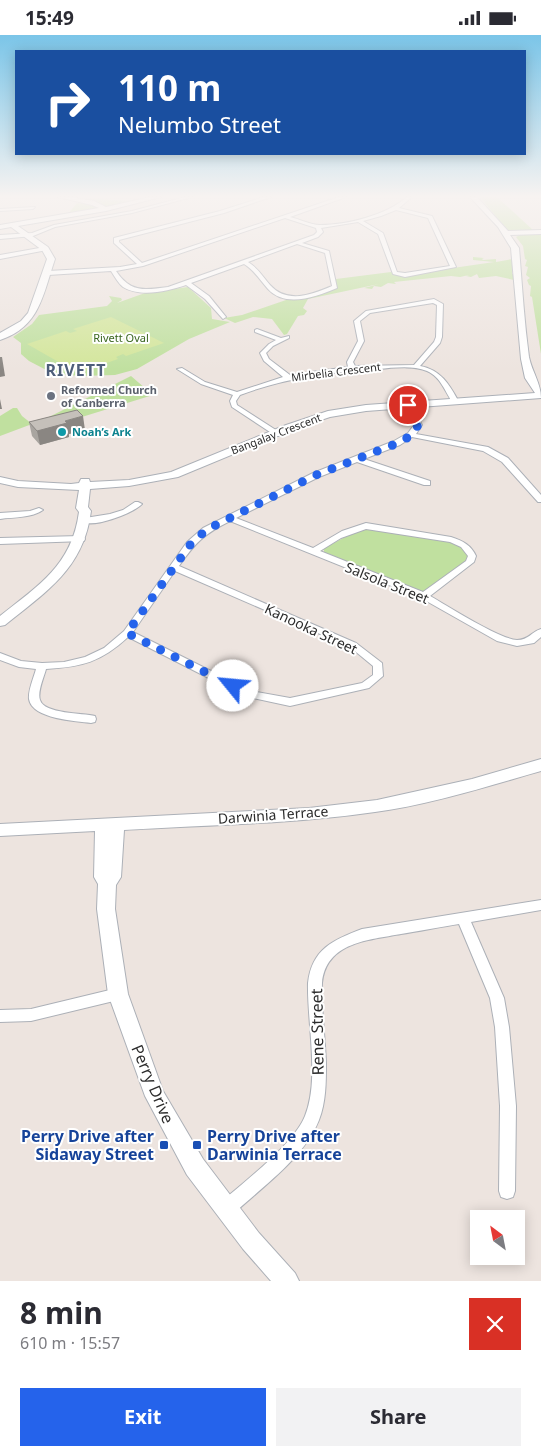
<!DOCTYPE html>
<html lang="en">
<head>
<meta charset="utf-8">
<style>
	body { margin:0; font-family:"Noto Sans",sans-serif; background:#f2f2f3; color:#2b2b33; height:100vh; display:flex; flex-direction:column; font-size:19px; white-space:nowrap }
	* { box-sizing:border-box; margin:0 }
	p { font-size:16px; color:#7c7c81 }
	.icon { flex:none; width:28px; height:28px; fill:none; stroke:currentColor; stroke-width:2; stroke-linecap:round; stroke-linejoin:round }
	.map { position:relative; height:1246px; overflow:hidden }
	.panel { display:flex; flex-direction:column; background:#fff; flex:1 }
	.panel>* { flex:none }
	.guide { position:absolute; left:15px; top:15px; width:511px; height:105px; border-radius:0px; box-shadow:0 2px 12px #0003; background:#1a4fa0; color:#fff; overflow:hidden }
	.needle { width:32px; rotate:328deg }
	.tools { position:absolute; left:470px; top:1175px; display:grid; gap:10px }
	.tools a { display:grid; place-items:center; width:55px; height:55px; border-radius:0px; background:#fff; box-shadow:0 2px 12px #0003; font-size:25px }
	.pin { position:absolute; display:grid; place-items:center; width:42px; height:42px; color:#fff; margin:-21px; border:2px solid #fff; border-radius:50%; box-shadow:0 1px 5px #0007 }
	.me { position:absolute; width:55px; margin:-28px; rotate:298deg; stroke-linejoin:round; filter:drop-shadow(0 0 4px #0008) }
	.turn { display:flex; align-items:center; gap:18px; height:105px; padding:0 20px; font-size:22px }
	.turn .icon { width:65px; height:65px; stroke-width:2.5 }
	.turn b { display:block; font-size:35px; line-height:42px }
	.round { display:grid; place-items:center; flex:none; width:52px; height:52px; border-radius:0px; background:#f2f2f3 }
	.headline { display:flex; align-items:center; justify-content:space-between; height:85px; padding:0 20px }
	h1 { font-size:30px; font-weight:700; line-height:38px }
	.primary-button { display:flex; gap:10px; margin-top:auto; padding:10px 20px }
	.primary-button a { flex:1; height:58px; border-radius:0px; background:#2563eb; color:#fff; font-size:20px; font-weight:700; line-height:58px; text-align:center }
	.primary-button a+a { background:#f2f2f3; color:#2b2b33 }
	.status { display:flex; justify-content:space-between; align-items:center; height:35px; padding:0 25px; background:#fff; direction:ltr }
	.status svg { height:14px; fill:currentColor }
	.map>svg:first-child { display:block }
	.green { fill:#c0e09f }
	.pitch { fill:#d3e69b }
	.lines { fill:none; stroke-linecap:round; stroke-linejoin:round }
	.street-casing { stroke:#acb0b7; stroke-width:2 }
	.secondary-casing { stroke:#acb0b7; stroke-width:2 }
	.street { fill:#fff; fill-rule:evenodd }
	.secondary { fill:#fff; fill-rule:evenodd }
	.wall { fill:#a9a5a0 }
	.shaded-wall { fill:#8a8682 }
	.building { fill:#c5c0ba; stroke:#8a8682 }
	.route { stroke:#2563eb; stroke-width:9; stroke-dasharray:0 16.2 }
	.worship-dot { fill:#6b7280; stroke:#fff; stroke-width:2 }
	.culture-dot { fill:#0f9aa8; stroke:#fff; stroke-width:2 }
	.transit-dot { fill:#1a4fb4; stroke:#fff; stroke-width:2 }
	.labels { text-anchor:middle; stroke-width:4; stroke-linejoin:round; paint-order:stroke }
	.far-park-label { font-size:11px; fill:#3a661f; stroke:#fff }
	.far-street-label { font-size:11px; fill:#2c2c2c; stroke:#fff }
	.far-worship-label { font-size:11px; font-weight:bold; fill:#5b616d; stroke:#fff; text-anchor:start }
	.far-culture-label { font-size:11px; font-weight:bold; fill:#0d838f; stroke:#fff; text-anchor:start }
	.street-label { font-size:14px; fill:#2c2c2c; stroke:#fff }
	.far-district-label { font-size:16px; font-weight:bold; letter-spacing:1px; fill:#4e5e7a; stroke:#fff }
	.near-street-label { font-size:16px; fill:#2c2c2c; stroke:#fff }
	.near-transit-label { font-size:16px; font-weight:bold; fill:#164399; stroke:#fff; text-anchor:end }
</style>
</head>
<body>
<div class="status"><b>15:49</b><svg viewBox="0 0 49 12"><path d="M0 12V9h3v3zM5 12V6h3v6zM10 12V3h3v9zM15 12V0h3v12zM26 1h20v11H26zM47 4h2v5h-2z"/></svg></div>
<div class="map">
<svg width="541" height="1246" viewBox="0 0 541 1246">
	<rect width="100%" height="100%" fill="#ede4df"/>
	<path class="green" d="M480,162H497L533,195H507Z
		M92,164L136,166L68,179L77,168Z
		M522,199H541V319L532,262L530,261L531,251L529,250L527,245L530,243L526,240L528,232L525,231L527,225L525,224L523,211L516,202Z
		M473,222L484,223L482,224L483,225L496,224V227L512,224V239H518L514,245L496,241L479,243L477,239L471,242L466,241L469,240L460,242L451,241L394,247L396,249L388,248L381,252L374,251L372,254L364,253L379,249L308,264L303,273L307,276L304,280L298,281L287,299L284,300L272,284L253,282L235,288L224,283L242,280L286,265L330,255L336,244L391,237L396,240H405L494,227L473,225Z
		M188,252L211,273L212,284L230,287L189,304L137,334L115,340L82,341L54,339L29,326L21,319V308L13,302L32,289L39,280L107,271L112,266L109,261L121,263L122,265L117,268L145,258Z
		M131,341L153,360L43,394L35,389Z
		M13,373H17L22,381L32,389L0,401V381Z
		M366,493H376L455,508L464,513L468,519L467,525L423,558L324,519V513L359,495Z"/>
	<path class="pitch" d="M111,282L164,308L126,321L123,319L116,322L118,324L78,338L27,309L66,296L70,298L77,296L73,294Z"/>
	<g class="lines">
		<g class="street-casing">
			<path id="street" d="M185,162H192L132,178L55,192L33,201L0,204V200L32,198L54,190L132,176Z
				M264,162H271L224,178L119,205V207L142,228L339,162H346L290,182C299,184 311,190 320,190C347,190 387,180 407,162H412L399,173L432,181L456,232L405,242L393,239L378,199L358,187L321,193L323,197L318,202L302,208L329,216L337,253C316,262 285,273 268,254C260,245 254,235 244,229L191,248L209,261L226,282L223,284L205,264L186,250C168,256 141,263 123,252C118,248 115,242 111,236L48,240L45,238L48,236L120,232L137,229L114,208V203L220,176ZM396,175L428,183L450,231L405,238L397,237L383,198L363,186L381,181ZM285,183L316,193L317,197L314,200L168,252C144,255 131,258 116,236L143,231ZM297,209L325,218L332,251C311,260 287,269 270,250C263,242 258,233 248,227Z
				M35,172L33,174L0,176V174Z
				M45,212L48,214L47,215L0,224V220Z
				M434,264L443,269L442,302L440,308L420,331C441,335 449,349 459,367L457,368H453C445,357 441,342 427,336C412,330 393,333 378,334C330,337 285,343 240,360L236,366L237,370L279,397V401H276L232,372L230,366L233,360L201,349L177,334L182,333L205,347L237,357L283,342L264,326L260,318L269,309L276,305L255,297V295L257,294L281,303L289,301V303L273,311L266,318L269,324L290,340L348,332L347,327L358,306L354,286L366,276ZM433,268L437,270L436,302L434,307L414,330L355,331L353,327L364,306L360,286L370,278Z
				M406,369H410L422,390L416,399L488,412L508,423L541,460V467H538L502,427L483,416L412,402L400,410L364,424L430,446V450H424L357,427L319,442L236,483L313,513L342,496L366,488L451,502C463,506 471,510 476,521L474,527L430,561C448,571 499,604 517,605C529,605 531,597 541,594V602L534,608L517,611L497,606L421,563L230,486C204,499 195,508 179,531L356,608L382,628L383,641L369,653L290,671L244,661L128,602C101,627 82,632 46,634C44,642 37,657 40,665C44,679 83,678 95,681L96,684L95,687L91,688C76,686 32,684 29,664C28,655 34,642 36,634L19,632L0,625V618L21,626L42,628L64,627L85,622L104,613L124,596L187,507L203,493L313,438L394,406L408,398L414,390L404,370ZM366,494L450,507L461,512L468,521L466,526L423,557L320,516L341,503ZM175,536L350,612L373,631V640L362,648L290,663L251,656L133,597Z
				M135,467H138L142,469C132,479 92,494 81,486L85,483L110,479L123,475Z
				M39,473L43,475C32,483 14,482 0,484V478L30,476Z
				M81,501L84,502L85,504L84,506L0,509V503Z
				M541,865V875L471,887L504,963L509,992L516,1071L515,1156L513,1162L507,1164L501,1162L499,1156L500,1071L495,992L490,963L459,889C440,892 420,896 401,899C369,905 326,907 322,948C321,975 325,1001 326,1028C326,1047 326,1067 319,1085C305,1122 261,1153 232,1180L226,1182L220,1180L218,1174L220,1168C244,1147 294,1109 305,1081C320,1044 307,988 308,948C312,914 333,905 362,894Z
				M118,953L123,955L125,959L123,963L118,965L31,986L0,987V975L31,974Z"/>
		</g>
		<g class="secondary-casing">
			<path id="secondary" d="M58,162H71L94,166L106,172L150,162H161L106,176L18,191L48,212L55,224C43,259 40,292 0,305V298L21,286L28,278L47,224L42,215L11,192L0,194V190L99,173L92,170Z
				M470,162H477L508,196L541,195V199L510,200L519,213C522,249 524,286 529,322C532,337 541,348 541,363L366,376L330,382L294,394L178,442L129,451L90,454L88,472L91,476C84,533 47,556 5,590L0,591V581C39,550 72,530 79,477L76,473L79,455L18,452L0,448V442L18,446L71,449L79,448L81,444H89L90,447L129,445L171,437L286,390L328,376L366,370L535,358L525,343L521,324L511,213L498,192Z
				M541,724V736C488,751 429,770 375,777C292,789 208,790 124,795L121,842L116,850L115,874L128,959L163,1056L203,1124L259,1198L295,1238L299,1246H271L243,1214L187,1140L145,1061L108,959L97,874L98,849L94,842L95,796L0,801V789L309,773L377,765L472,744Z"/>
		</g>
		<use href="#street" class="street"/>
		<use href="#secondary" class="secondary"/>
	</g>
	<path class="wall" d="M29,387L85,395L69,399V402L40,410L32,401Z"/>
	<path class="shaded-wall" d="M0,322H2L5,341L0,342Z
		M0,364L2,374H0Z
		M83,381L85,395L69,399V402L40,410L37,396L65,386Z"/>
	<path class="building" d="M77,375L83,381L65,386L67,388L37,396L29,387Z"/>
	<linearGradient id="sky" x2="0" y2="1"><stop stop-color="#7bc5e8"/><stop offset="0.48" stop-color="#f7f3f1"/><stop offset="1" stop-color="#f7f3f1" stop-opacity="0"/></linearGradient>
	<rect width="541" height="336" fill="url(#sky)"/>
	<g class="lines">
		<path class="route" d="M233,651L127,598L190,510L206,495L316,440L398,408L412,400L418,390L408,370"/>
	</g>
	<circle class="worship-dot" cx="51" cy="361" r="5"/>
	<circle class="culture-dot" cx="62" cy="397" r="5"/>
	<g class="transit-dot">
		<rect x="159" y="1105" width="10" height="10" rx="2.5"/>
		<rect x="192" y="1105" width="10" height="10" rx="2.5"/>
	</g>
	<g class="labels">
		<g class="far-park-label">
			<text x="121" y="307">Rivett Oval</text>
		</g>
		<g class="far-street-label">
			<text transform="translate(336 337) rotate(-7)" y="4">Mirbelia Crescent</text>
			<text transform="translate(276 399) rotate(-21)" y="4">Bangalay Crescent</text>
		</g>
		<g class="far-worship-label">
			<text x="61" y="359">Reformed Church<tspan x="61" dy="13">of Canberra</tspan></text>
		</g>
		<g class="far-culture-label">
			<text x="72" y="401">Noah’s Ark</text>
		</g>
		<g class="street-label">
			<text transform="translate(387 548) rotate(22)" y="5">Salsola Street</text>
			<text transform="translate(311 594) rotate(25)" y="5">Kanooka Street</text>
			<text transform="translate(273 780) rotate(-4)" y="5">Darwinia Terrace</text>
		</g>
		<g class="far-district-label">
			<text x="76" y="341">RIVETT</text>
		</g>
		<g class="near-street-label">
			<text transform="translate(317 997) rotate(-91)" y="6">Rene Street</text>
			<text transform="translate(153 1049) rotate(67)" y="6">Perry Drive</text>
		</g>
		<g class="near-transit-label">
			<text x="154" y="1107">Perry Drive after<tspan x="154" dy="18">Sidaway Street</tspan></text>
			<text x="207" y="1107" text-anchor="start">Perry Drive after<tspan x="207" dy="18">Darwinia Terrace</tspan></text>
		</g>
	</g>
</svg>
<div class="tools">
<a><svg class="needle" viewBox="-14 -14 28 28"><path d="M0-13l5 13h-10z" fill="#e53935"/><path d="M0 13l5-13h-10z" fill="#7c7c81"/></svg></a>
</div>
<div class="pin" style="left:408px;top:370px;background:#d93025"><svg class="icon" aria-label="arrive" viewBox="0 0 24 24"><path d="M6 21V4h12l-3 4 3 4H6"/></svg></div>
<svg class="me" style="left:233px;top:651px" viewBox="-20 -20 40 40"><circle r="19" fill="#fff"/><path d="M0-13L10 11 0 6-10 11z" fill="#2563eb"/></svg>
<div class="guide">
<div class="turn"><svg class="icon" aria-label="right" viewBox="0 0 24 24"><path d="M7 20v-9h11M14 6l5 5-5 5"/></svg><div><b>110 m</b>Nelumbo Street</div></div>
</div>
</div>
<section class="panel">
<div class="headline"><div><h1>8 min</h1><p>610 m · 15:57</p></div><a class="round" style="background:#d93025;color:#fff"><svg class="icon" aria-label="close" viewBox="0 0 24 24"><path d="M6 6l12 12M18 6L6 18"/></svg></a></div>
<div class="primary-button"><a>Exit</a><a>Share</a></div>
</section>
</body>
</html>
